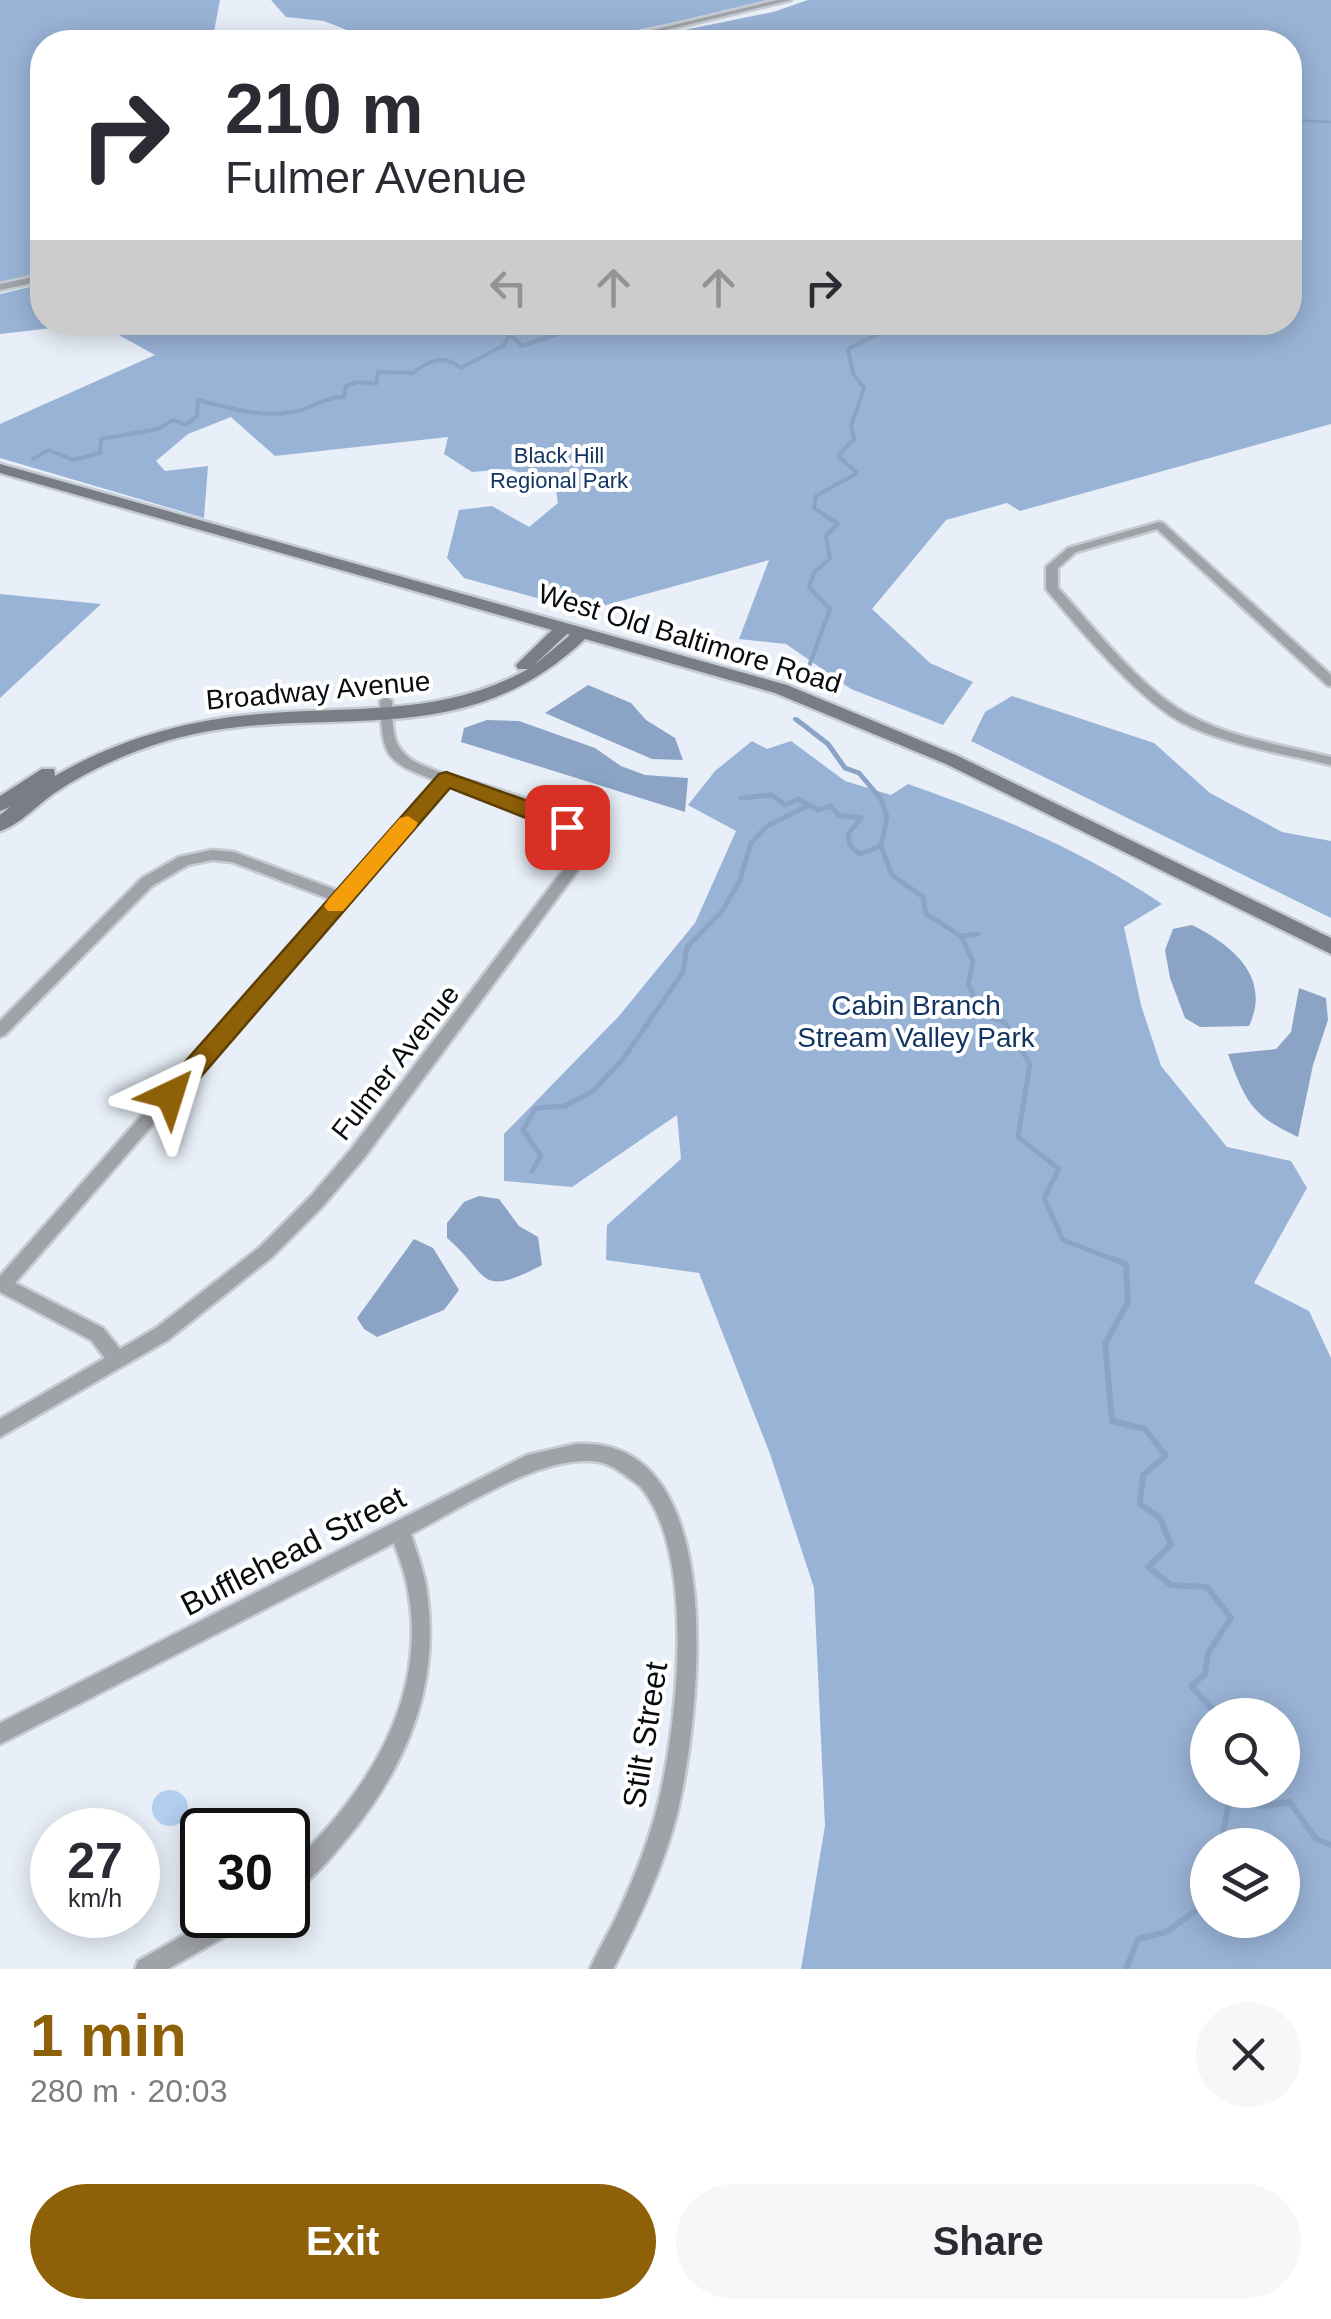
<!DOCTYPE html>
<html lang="en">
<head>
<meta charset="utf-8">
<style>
	body { margin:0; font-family:Helvetica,sans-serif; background:#f7f7f7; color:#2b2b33; height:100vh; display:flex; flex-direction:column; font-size:38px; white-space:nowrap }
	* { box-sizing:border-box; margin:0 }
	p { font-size:32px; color:#7c7c81 }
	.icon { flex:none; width:55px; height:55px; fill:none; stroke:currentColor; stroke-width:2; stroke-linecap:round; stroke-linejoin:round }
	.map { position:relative; height:1969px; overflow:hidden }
	.panel { display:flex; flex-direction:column; background:#fff; flex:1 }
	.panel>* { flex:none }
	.hud { position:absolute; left:30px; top:30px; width:1272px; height:305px; border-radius:40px; box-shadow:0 5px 25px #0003; background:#fff; color:#2b2b33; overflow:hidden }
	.controls { position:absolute; left:1190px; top:1698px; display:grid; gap:20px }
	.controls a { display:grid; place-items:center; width:110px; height:110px; border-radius:50%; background:#fff; box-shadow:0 5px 25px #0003; font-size:50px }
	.speed { position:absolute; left:30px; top:1808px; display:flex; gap:20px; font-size:50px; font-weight:700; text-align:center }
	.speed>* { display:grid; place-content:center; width:130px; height:130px; border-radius:50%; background:#fff; box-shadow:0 5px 25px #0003; line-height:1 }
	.speed small { font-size:25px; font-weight:400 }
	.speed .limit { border:5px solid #111; border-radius:15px; background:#fff; color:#111 }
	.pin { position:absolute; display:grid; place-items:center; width:85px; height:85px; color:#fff; margin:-42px; border-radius:20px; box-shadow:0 5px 15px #0006 }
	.me { position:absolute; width:110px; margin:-55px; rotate:41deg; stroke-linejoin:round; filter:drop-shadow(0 0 8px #0008) }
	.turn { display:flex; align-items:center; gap:35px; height:210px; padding:0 30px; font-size:45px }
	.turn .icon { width:130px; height:130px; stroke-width:2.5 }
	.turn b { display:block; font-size:70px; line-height:85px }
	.lanes { display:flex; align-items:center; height:95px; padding:0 30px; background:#0003; justify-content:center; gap:50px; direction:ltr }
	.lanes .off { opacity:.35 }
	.round { display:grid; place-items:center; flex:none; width:105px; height:105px; border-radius:52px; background:#f7f7f7 }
	.headline { display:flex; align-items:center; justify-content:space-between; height:170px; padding:0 30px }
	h1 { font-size:60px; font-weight:700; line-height:75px; color:#8e6007 }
	.button { display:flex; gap:20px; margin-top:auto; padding:20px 30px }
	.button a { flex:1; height:115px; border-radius:60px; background:#8e6007; color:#fff; font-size:40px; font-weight:700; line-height:115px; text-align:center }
	.button a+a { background:#f7f7f7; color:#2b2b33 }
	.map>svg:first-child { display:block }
	.green { fill:#b4cef0 }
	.forest { fill:#99b3d6; fill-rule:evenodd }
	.water { fill:#8ba4c6 }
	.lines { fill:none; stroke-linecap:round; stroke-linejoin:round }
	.stream-far3 { stroke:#8ba4c6; stroke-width:2.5 }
	.stream-far2 { stroke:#8ba4c6; stroke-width:4 }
	.stream-far1 { stroke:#8ba4c6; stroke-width:5 }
	.stream { stroke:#8ba4c6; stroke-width:6 }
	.street-casing { stroke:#c4cbd3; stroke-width:5 }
	.secondary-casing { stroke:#c4cbd3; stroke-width:5 }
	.street { fill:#9fa2a6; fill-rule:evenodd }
	.secondary { fill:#797e84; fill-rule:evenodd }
	.route { fill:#8e6007; stroke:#5c3e05; stroke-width:2.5 }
	.slow { fill:#f59e0b }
	.labels { text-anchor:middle; stroke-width:8; stroke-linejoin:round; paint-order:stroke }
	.far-park-label { font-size:22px; fill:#123561; stroke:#fff }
	.street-label { font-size:28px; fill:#090c0f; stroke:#fff }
	.park-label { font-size:28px; fill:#123561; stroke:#fff }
	.near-street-label { font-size:32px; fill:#090c0f; stroke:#fff }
</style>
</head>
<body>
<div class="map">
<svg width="1331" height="1969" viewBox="0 0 1331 1969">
	<rect width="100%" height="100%" fill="#e8eff8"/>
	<path class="green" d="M152 1808a18 18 0 1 1 36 0a18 18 0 1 1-36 0Z"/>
	<path class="forest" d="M0,0H220L212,42H42V272L0,283Z
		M271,0H774L584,42H360L362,36L324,21L286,17Z
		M808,0H1331V424L1020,511L1007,503L946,520L872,609L930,663L973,682L943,725L851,689L786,644L739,639L769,560L584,611L464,578L447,558L459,510L492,506L529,527L558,503L555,484L509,469L472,472L444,454L448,437L275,456L231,417L188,434L156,461L165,471L208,466L204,518L0,458V424L155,355L97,323L1290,322V42H626L773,12Z
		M42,284V322L96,323L0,334V294Z
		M0,594L101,604L0,698Z
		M1012,696L1154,743L1210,793L1282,832L1331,841V918L971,741L985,712Z
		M752,741L767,749L791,741L845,781L891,795L908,784C997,815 1084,851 1162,904L1124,927L1141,1005L1161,1066L1227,1147L1291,1161L1307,1188L1254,1283L1309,1311L1331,1358V1969H801L825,1826L814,1588L770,1454L699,1273L606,1260L607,1225L681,1159L677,1115L572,1187L504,1181V1134L619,1016L695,923L736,831L688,805L715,771ZM1282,1715V1790H1208V1715ZM1282,1845V1920H1208V1845Z"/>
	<path class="water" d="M588,685L631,703L646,720L675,738L683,760L652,759L545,713Z
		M487,720L519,721L595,748L621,766L645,775L688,778L685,812L461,742L464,728Z
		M1192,925C1232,945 1272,977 1249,1026L1200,1027L1185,1018L1170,978L1165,950L1173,929Z
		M1299,988L1326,998L1328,1020L1313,1065L1298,1137C1252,1116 1245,1101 1228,1054L1276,1049L1291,1032Z
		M479,1196L499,1199L519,1226L538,1237L542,1265C476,1300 490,1274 447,1238V1223L464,1202Z
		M414,1239L433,1248L459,1290L444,1310L377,1337L364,1329L357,1318Z"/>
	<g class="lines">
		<path class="stream-far3" d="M1290,120L1331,122"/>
		<path class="stream-far2" d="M588,322L592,326L597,322
			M33,459L49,450L73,460L100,453L101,439L158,429L173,420L186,425L197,416L198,400C228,408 261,418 292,412C312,409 323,397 344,397L346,386L357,382L376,384L378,372L413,373C429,360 443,354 461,368L504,345L510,334L522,346L572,329L568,322
			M808,669L830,609L809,587L815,571L830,559L826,536L838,524L814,508L816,496L857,473L838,456L854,439L851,426L864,388L853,373L848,349L876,335L865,322
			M795,719L800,723"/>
		<path class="stream-far1" d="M797,720L828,744L845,768L859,773L881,799L887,817L881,846L892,875L923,897L926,914L961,936L973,961L968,984L983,1015L1005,1022L1030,1064L1018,1137L1059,1169L1044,1198L1063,1240L1120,1262
			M741,798L772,795L785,805L798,799L818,810L831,806L838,815L861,818L848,834L850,846L860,854L881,846
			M962,936L978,934
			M532,1171L541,1156L523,1130L536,1108L565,1106L593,1091L623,1059L683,972L687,947L722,911L740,880L751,843L767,826L809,805"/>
		<path class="stream" d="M1114,1259L1126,1264L1128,1302L1105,1344L1112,1421L1145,1429L1166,1456L1143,1475L1140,1504L1160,1518L1171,1545L1148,1567L1171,1585L1207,1587L1231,1618L1208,1653L1205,1674L1191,1686L1218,1715
			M1225,1790L1229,1801L1264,1806L1290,1802L1316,1839L1331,1845
			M1229,1801L1223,1833L1230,1845
			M1126,1969L1138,1939L1166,1932L1208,1902"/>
		<g class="street-casing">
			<path id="street" d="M777,0H791L615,42H603Z
				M42,275V281L0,290V284Z
				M1159,522L1163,523L1331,675V686L1327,685L1157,529L1076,552L1058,568V588C1095,628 1142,691 1191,716C1234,739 1284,745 1331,757V765C1282,753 1229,746 1183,723C1140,701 1078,628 1046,589V567L1068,548Z
				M386,697L392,701C393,715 391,735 399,747C408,761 421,765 437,771C473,784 548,798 573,826C582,836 584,849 584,862L364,1158L323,1206L272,1257L168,1340L0,1437V1419L105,1358L91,1340L0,1292V1276L332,900L232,862L212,860L188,865L152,886L5,1035L0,1037V1021L142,878L179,857L212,850L234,852L339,891L437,781C383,761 383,756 380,701ZM449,784C486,796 539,805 566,836L570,861L352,1148L311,1196L260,1247L156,1328L120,1349L103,1328L15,1283Z
				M576,1444C733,1435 700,1719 677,1814C663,1868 639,1920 613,1969H590C597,1953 606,1937 614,1922C630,1888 645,1852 655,1816C677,1734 697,1560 643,1490C639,1484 631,1480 625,1475C614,1467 606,1462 591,1461C536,1458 461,1508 411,1534C416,1551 423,1568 426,1586C442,1684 407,1767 344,1842C331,1858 306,1887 288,1894V1868C368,1793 432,1695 406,1580C403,1567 398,1555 394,1543L0,1744V1723L527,1455Z
				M219,1915H252L249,1923L168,1969H135L138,1961Z"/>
		</g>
		<g class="secondary-casing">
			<path id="secondary" d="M0,464L787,685L958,756L1331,938V954L946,764L775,693L585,639C456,762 317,697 166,741C127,753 89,770 56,792C38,804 20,825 0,831V815L10,807L0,811V796L42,769H54L55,776C118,739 187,720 259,714C352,706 444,717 528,669H518L516,665L552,630L0,473ZM567,634L570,635L532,667Z"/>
		</g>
		<use href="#street" class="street"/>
		<use href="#secondary" class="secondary"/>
	</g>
	<path class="route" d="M446,772L550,809L577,827L567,834L450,788L179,1102H162L158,1095L162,1088L439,774Z"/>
	<path class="slow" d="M408,816L418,823L415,828L343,911H328L324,906L328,900L400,818Z"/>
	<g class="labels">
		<g class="far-park-label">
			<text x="559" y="463">Black Hill<tspan x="559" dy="25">Regional Park</tspan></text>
		</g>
		<g class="street-label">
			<text transform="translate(690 638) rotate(17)" y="10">West Old Baltimore Road</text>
			<text transform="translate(318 690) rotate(-5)" y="10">Broadway Avenue</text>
			<text transform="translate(395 1062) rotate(-52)" y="10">Fulmer Avenue</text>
		</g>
		<g class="park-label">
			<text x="916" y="1015">Cabin Branch<tspan x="916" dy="32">Stream Valley Park</tspan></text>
		</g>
		<g class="near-street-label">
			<text transform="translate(293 1551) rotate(-27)" y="11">Bufflehead Street</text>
			<text transform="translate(645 1735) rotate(-81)" y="11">Stilt Street</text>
		</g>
	</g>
</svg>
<div class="controls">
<a><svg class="icon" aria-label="search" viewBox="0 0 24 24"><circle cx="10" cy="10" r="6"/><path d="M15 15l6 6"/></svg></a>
<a><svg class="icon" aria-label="layers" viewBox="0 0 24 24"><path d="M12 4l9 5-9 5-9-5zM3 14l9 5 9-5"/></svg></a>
</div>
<div class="speed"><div>27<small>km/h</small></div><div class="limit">30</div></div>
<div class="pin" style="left:567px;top:827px;background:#d93025"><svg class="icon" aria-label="arrive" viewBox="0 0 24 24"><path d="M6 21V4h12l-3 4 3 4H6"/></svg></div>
<svg class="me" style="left:170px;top:1095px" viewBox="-20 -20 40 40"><path d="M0-17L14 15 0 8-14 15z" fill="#8e6007" stroke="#fff" stroke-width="4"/></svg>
<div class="hud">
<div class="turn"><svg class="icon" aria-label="right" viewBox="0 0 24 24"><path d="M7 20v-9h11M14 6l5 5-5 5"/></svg><div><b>210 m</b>Fulmer Avenue</div></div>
<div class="lanes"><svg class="icon off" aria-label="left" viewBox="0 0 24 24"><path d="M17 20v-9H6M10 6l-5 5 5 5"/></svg><svg class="icon off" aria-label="ahead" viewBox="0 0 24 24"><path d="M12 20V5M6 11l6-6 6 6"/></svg><svg class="icon off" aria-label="ahead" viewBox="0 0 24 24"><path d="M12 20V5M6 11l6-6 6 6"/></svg><svg class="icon" aria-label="right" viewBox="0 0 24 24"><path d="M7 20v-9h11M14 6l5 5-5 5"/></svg></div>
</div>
</div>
<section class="panel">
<div class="headline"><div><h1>1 min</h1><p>280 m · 20:03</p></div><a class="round"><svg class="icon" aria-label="close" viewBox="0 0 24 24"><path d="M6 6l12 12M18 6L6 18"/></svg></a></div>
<div class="button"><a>Exit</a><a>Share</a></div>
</section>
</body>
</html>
